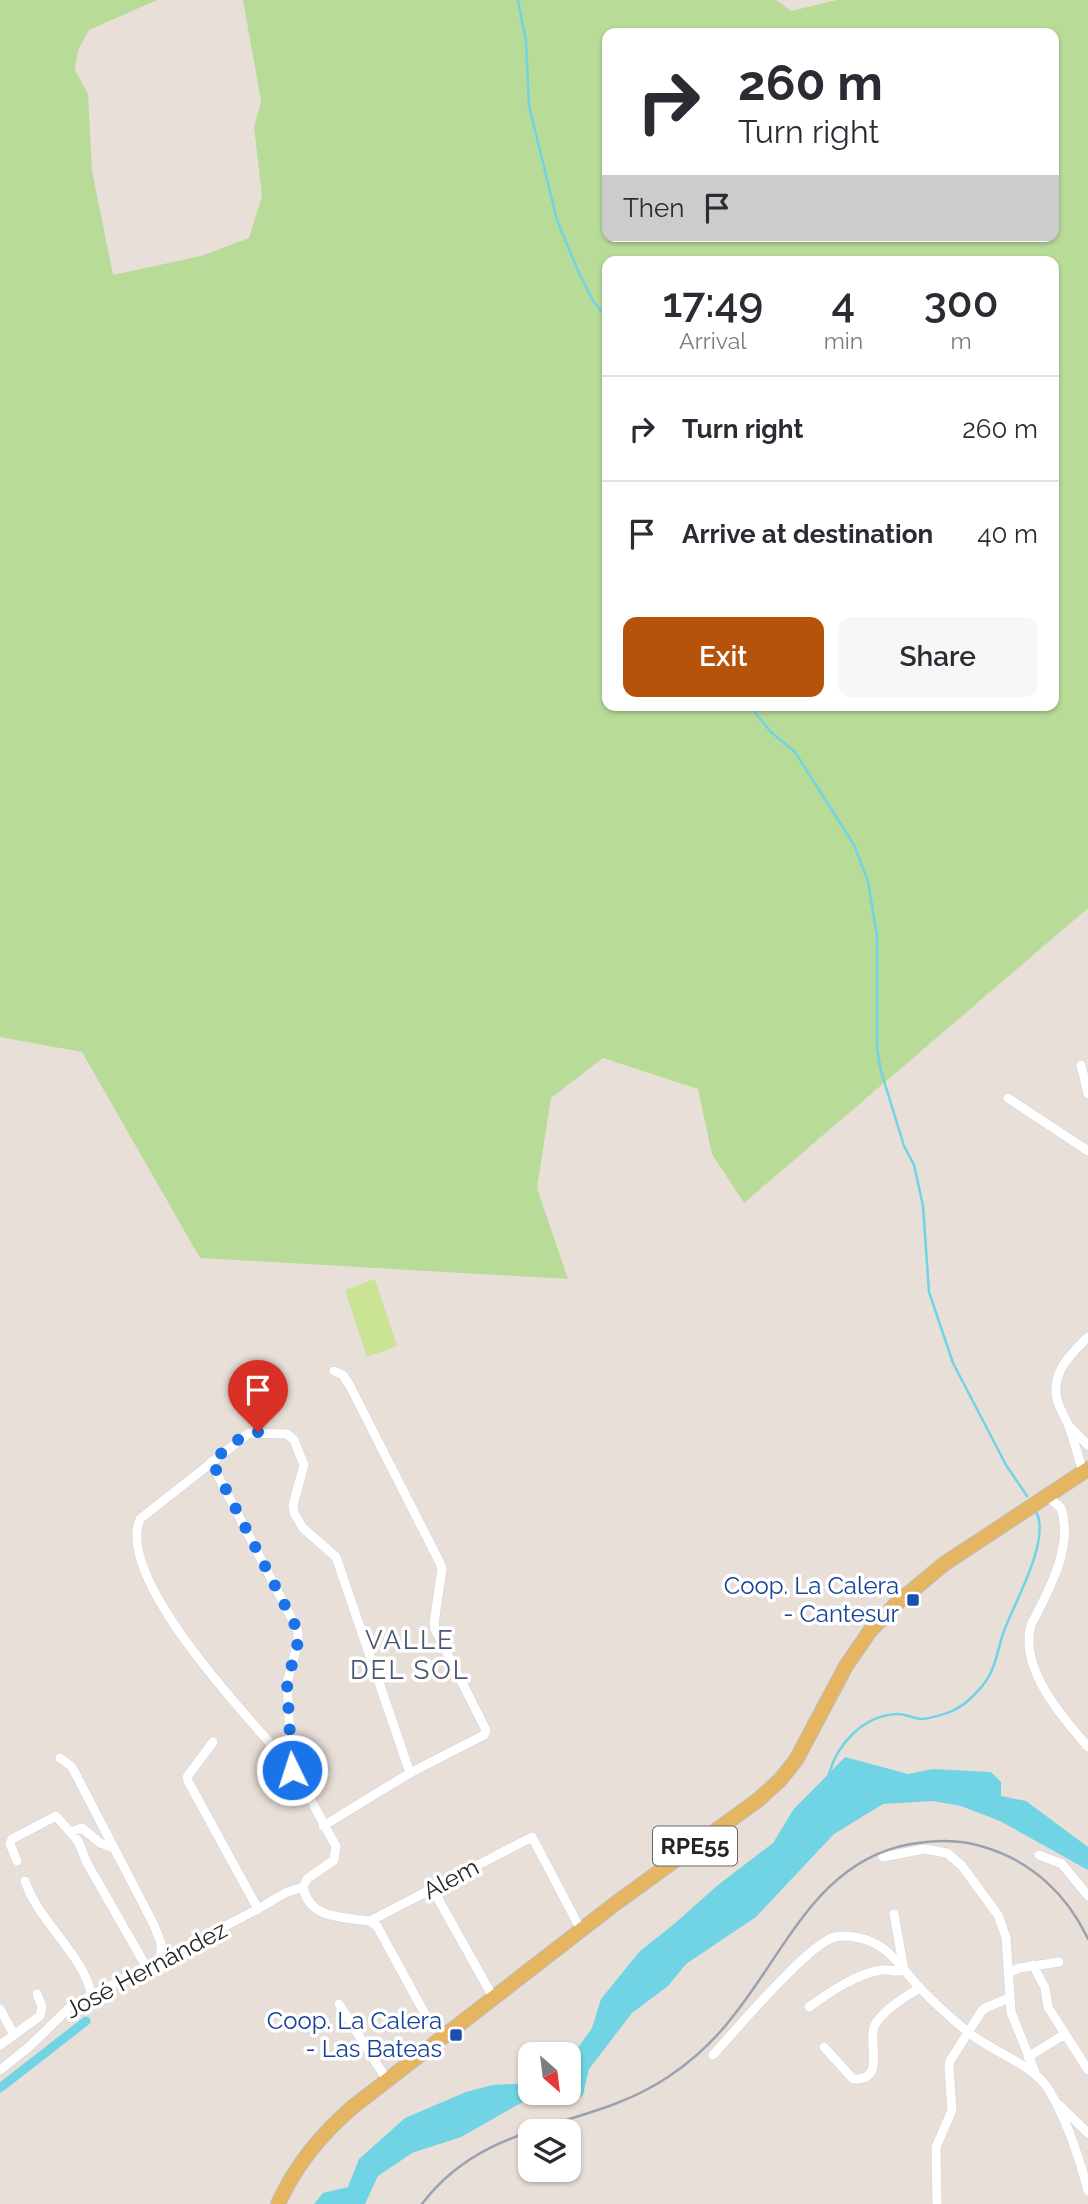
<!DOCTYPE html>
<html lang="en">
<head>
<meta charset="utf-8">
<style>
	body { margin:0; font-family:Raleway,sans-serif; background:#f7f7f7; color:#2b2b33; height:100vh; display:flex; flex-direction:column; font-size:26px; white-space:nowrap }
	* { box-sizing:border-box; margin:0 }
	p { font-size:23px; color:#7c7c81 }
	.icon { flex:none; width:38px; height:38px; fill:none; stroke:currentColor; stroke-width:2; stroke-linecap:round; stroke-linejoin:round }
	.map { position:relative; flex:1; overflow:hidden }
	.panel { position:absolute; left:602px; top:256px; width:457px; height:455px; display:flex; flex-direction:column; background:#fff; border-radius:14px; box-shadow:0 2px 5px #0004 }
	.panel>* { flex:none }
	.banner { position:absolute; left:602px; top:28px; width:457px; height:214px; border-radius:14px; box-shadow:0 2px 5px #0004; background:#fff; color:#2b2b33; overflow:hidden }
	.needle { width:46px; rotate:152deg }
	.tools { position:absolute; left:518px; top:2042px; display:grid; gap:14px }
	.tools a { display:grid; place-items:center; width:63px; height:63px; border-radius:14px; background:#fff; box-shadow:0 2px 5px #0004; font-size:35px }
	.pin { position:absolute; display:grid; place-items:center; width:60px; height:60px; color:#fff; margin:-72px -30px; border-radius:50% 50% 50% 0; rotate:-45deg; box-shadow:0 0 7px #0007 }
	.pin .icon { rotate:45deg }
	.me { position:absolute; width:77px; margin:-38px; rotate:356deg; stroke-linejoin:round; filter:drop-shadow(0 0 5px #0008) }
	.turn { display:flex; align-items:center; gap:24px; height:147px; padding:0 21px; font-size:32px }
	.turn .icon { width:91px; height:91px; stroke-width:2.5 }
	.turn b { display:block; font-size:49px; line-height:60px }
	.then { display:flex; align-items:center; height:66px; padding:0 21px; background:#0003; gap:14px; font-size:26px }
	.eta { display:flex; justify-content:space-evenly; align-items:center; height:119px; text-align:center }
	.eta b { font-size:42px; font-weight:600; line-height:49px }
	.primary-button { display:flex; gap:14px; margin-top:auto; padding:14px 21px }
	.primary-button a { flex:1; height:80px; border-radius:14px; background:#b45309; color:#fff; font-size:28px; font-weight:600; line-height:80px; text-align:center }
	.primary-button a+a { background:#f7f7f7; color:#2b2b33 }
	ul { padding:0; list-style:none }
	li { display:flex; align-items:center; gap:21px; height:105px; padding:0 21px; border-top:2px solid #e1e1e2 }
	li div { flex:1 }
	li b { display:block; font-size:26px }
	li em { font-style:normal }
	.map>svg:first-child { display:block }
	.green { fill:#b8dc98; fill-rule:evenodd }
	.pitch { fill:#cbe394 }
	.water { fill:#71d4e4 }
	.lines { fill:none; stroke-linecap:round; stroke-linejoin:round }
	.stream { stroke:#71d4e4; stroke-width:2.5 }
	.canal { stroke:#71d4e4; stroke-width:9 }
	.street-casing { stroke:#ced3df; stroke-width:10 }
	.primary-casing { stroke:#bebebe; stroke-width:16 }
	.street { stroke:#fff; stroke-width:9 }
	.primary { stroke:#e5b561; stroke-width:14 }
	.rail { stroke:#9ca1b0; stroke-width:2.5 }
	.route { stroke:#1a73e8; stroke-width:12; stroke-dasharray:0 21.6 }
	.transit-dot { fill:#1a4fb4; stroke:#fff; stroke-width:2.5 }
	.labels { text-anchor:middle; stroke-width:7; stroke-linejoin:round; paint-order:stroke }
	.shield { fill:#fff; stroke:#676767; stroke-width:2 }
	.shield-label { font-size:23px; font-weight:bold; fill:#262626 }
	.transit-label { font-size:24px; fill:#164399; stroke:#fff; text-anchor:end }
	.street-label { font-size:24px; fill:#262626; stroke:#fff }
	.neighbourhood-label { font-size:26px; letter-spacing:2px; fill:#4b5773; stroke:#fff }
</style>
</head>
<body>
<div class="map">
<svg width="1088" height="2204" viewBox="0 0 1088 2204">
	<rect width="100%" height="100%" fill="#e8dfd8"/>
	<path class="green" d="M0,0H157L89,30L78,50L75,70L88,94L92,171L113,275L201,256L249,238L262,196L254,127L261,101L243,0H776L791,11L837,0H1088V908L744,1203L712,1154L698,1089L603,1058L551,1098L537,1188L568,1279L200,1258L82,1052L0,1037ZM1054,33V236H607V33ZM607,261H1054V705H607Z"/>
	<path class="pitch" d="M375,1279L397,1346L367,1357L345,1290Z"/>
	<path class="water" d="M845,1757L908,1774L933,1769L991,1772L1001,1782V1796L1026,1801L1088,1847V1870L1000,1821L961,1806L933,1801L883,1804L834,1834L756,1917L686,1964L668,1986L632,2013L589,2069L583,2095L572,2103L528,2099L461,2137L412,2153L378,2176L365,2204H314L323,2193L348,2187L359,2159L405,2118L466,2092L492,2085L530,2083V2093H569V2055L577,2049L592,2028L601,1999L640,1951L673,1925L718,1885L773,1843L793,1810Z"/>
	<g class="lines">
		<path class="stream" d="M518,0L526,42L529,106L557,220L579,273L593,301L607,318
			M749,705L771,732L795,752L854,845L868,881L877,936V1048L881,1071L904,1146L914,1165L923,1206L929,1292L953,1363L1006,1465L1027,1496
			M829,1774C837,1744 863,1716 896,1714C905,1713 914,1719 923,1719C931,1718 946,1714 954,1710C967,1704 985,1686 991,1672C997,1660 999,1644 1004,1631C1014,1603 1053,1537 1035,1510"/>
		<path class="canal" d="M0,2088L86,2021"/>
		<g class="street-casing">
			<path id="street" d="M1081,1065L1088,1094
				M1008,1098L1088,1151
				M1070,1427L1088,1445
				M211,1462L298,1631V1642L287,1683L292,1770
				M1083,1472C1078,1456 1074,1440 1068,1424C1064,1416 1059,1407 1057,1399C1051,1372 1071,1354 1088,1337
				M1046,1495L1061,1508C1074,1548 1048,1591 1031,1625C1019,1668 1062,1717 1088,1747
				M213,1742L187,1777L188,1781L258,1909
				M60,1758L72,1767L154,1925L161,1943V1960
				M410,1773L336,1557L303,1528L294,1513L293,1505L304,1465L294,1440L287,1434L249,1433L140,1519C114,1581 253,1720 291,1768C308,1789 321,1822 336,1846L334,1860L307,1879L303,1887C310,1920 343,1917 370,1921L377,1926L425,2014L445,2034
				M323,1826L410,1773L484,1735L486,1730L435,1629L434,1623L442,1569L440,1563L350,1386L343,1375L334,1371
				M70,1832L82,1828L100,1843L114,1848
				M1039,1855L1062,1864L1088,1896
				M883,1857L924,1849L947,1853L962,1866L998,1915L1006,1937L1011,2012L1035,2072
				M17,1861L10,1844L12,1839L56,1816L78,1841L87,1863L147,1968
				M25,1881C39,1923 83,1953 92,1996
				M432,1888L493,1997
				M370,1921L532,1837L581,1930
				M1033,1965L1045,1988L1048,2007L1088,2070
				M1008,1973L1019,1968L1059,1962
				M339,2004L387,2080
				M809,2007C830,1992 856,1974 881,1970C889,1969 896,1973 904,1970L894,1914
				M0,2009L14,2035
				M0,2045L40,2016L42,2006L37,1994
				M824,2047L853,2079C886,2081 868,2045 874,2027C879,2013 907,1995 920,1988
				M713,2055C735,2031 810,1942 835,1937C850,1934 869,1939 881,1947C895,1956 906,1973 918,1986C933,2002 951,2018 969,2033C993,2052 1030,2063 1047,2087C1065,2115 1080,2159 1088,2191
				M1028,2057L1065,2034
				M0,2070L30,2046L71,2006L258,1909L285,1893L303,1887
				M1059,2105L1088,2133
				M937,2204L936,2147L952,2110L949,2068L950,2061L981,2012L985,2008L1009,1998"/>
		</g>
		<g class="primary-casing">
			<path id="primary" d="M278,2204C296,2164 321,2134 354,2106L616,1903L758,1800L780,1780L796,1760L846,1666L870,1631L896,1604L944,1564L1088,1469"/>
		</g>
		<use href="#street" class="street"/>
		<use href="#primary" class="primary"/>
		<path class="rail" d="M422,2204C488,2117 586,2132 668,2077C692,2061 712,2043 730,2020C784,1955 817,1860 911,1844C934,1840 961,1839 984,1847C1031,1861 1067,1894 1088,1939"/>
	</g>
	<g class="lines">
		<path class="route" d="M258,1432C240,1434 225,1450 212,1462L298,1631V1642L287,1683L292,1770"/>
	</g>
	<g class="transit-dot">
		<rect x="906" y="1593" width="14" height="14" rx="3.5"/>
		<rect x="449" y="2028" width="14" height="14" rx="3.5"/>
	</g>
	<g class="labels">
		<rect class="shield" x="653" y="1826.5" width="84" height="39" rx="5"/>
		<g class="shield-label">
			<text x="695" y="1854">RPE55</text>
		</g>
		<g class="transit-label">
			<text x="899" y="1594">Coop. La Calera<tspan x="899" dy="28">- Cantesur</tspan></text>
			<text x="442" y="2029">Coop. La Calera<tspan x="442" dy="28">- Las Bateas</tspan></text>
		</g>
		<g class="street-label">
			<text transform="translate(451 1879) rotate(-28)" y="8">Alem</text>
			<text transform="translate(146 1970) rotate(-28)" y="8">José Hernández</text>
		</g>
		<g class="neighbourhood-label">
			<text x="410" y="1649">VALLE<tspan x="410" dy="30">DEL SOL</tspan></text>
		</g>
	</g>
</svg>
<div class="tools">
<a><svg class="needle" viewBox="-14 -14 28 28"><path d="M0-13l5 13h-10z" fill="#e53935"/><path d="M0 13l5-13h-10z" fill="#7c7c81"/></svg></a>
<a><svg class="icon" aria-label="layers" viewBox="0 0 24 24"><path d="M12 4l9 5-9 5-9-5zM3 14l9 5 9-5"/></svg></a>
</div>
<div class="pin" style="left:258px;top:1432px;background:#d93025"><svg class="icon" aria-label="arrive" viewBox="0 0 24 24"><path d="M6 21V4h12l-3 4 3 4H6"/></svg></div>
<svg class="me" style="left:292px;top:1770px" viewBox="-20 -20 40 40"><circle r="17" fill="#1a73e8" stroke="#fff" stroke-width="3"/><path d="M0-11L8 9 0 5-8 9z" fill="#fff"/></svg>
<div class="banner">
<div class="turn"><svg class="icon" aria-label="right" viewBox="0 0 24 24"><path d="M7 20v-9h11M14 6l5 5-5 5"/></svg><div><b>260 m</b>Turn right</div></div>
<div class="then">Then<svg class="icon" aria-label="arrive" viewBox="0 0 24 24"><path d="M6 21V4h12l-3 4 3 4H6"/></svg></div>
</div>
<section class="panel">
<div class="eta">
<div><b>17:49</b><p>Arrival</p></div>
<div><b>4</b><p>min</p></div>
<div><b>300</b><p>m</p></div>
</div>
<ul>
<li><svg class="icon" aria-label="right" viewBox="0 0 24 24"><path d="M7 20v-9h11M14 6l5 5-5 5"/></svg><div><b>Turn right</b></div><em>260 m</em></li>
<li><svg class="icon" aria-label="arrive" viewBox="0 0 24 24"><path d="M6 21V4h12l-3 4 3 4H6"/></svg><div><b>Arrive at destination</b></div><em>40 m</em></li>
</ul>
<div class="primary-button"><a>Exit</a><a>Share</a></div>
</section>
</div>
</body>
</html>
